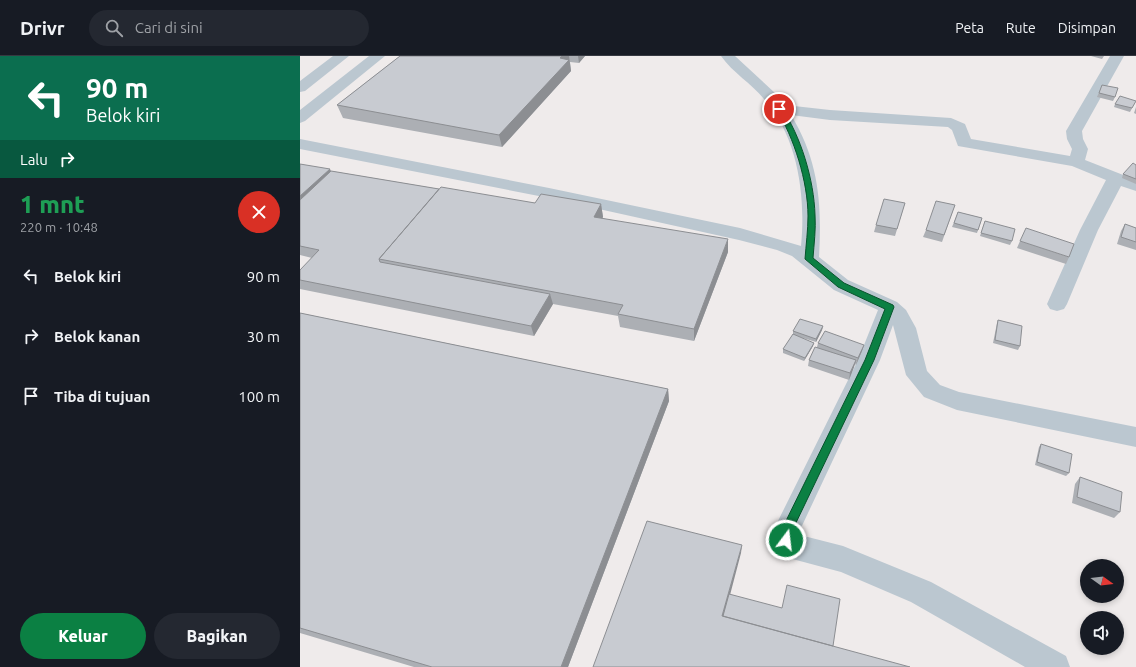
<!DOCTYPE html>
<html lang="id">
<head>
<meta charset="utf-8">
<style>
	body { margin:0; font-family:Ubuntu,sans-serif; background:#242831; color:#f1f3f6; height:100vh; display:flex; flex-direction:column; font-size:15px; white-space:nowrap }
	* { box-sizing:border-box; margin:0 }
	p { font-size:13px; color:#9ea1a6 }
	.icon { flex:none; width:22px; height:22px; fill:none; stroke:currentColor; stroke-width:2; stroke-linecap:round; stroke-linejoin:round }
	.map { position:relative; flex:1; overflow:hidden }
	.side { display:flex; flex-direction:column; background:#171b24; width:300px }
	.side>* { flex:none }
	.top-card { background:#0b6e4f; color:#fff; overflow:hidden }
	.needle { width:26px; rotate:105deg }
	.controls { position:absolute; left:780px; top:503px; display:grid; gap:8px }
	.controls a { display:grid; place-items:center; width:44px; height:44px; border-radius:50%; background:#171b24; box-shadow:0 2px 6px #0003; font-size:20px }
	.pin { position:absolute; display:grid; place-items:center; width:34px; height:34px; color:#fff; margin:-17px; border:2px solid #fff; border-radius:50%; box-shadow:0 1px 4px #0007 }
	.me { position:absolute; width:44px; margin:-22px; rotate:15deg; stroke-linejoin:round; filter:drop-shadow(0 0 3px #0008) }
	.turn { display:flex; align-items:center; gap:14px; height:84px; padding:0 20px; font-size:18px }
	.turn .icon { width:52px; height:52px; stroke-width:2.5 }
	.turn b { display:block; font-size:28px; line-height:34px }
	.then { display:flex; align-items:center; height:38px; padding:0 20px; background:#0003; gap:8px; font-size:15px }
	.round { display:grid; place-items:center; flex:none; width:42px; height:42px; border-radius:21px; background:#242831 }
	.headline { display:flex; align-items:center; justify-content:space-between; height:68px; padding:0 20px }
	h1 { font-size:24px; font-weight:800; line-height:30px; color:#1e9e55 }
	.action { display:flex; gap:8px; margin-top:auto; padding:8px 20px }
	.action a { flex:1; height:46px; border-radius:24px; background:#0b8043; color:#fff; font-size:16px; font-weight:800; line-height:46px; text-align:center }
	.action a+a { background:#242831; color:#f1f3f6 }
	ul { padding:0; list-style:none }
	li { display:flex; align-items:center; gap:12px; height:60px; padding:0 20px }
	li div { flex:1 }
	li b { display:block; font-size:15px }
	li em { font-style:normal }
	header { display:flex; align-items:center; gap:24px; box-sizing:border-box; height:56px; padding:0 20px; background:#171b24; border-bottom:1px solid #363941 }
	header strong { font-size:19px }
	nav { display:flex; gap:22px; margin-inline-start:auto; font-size:14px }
	.search { width:280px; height:36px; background:#242831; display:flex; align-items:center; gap:10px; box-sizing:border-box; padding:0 14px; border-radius:22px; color:#9ea1a6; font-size:15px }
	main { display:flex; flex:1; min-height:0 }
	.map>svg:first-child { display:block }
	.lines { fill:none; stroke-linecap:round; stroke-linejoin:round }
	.minor { fill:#bbc7d0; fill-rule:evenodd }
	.wall { fill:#acafb4 }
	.shaded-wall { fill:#8c8e92 }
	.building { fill:#c8cbd1; stroke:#8c8e92 }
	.route { fill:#0b8043; stroke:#07532c }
</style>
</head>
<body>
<header>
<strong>Drivr</strong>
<div class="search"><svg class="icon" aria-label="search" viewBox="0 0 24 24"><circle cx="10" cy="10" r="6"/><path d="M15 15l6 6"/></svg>Cari di sini</div>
<nav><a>Peta</a><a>Rute</a><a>Disimpan</a></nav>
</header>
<main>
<section class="side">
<div class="top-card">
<div class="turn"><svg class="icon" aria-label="left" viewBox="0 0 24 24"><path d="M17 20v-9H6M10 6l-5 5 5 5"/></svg><div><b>90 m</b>Belok kiri</div></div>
<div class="then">Lalu<svg class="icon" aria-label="right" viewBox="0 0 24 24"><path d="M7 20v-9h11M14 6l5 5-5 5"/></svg></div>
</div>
<div class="headline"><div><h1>1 mnt</h1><p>220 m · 10:48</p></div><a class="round" style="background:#d93025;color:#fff"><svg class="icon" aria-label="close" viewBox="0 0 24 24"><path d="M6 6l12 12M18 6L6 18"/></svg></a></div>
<ul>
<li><svg class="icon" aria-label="left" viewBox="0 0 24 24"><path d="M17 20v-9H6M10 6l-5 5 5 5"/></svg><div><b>Belok kiri</b></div><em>90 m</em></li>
<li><svg class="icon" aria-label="right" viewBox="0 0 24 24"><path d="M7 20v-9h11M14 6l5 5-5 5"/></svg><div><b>Belok kanan</b></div><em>30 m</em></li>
<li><svg class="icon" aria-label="arrive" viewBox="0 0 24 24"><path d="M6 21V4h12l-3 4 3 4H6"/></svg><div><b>Tiba di tujuan</b></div><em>100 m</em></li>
</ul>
<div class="action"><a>Keluar</a><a>Bagikan</a></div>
</section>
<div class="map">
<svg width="836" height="611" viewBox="0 0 836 611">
	<rect width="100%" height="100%" fill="#efebeb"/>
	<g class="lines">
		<path class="minor" d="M33,0H49L5,35L0,36V25Z
			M69,0H85L5,65L0,67V54Z
			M421,0H435L475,37L485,49L530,54L651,62L665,68L671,83L770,100L772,93L767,83L766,75L810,0H824L782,75L783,83L788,93L785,104L836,124V135L821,130L798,174L767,248L764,253L757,255L750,253L747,248L780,174L806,124L772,110L658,90L652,74L648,71L530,64L491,59C519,105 522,148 519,201L548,224L597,246L606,254L616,272L627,315L640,329L659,336L836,371V391L657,354L624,341L606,319L593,269L580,304L500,474V479L543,490L631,526L766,600L770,611H725L611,546L541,516L485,501L477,493L473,484L474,473L558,304L578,254L534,234L492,200L477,194L439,184L249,142L0,93V83L249,132L440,172L501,190C506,140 498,81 464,43C451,27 433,17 421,0Z"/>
	</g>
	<path class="wall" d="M100,0H285L279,7L270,6L271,15L202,91L43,62L37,49Z
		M791,0H804L802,3Z
		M802,29L815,41L813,45L797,41Z
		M836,45L830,56L814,51L815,48Z
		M836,51V58L834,57Z
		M0,108L31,115L139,133L235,147L301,148L303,161L302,162L428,196L394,285L320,271L318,260L253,248L234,280L0,233V214L12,202L0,199Z
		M836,109V128L822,122L823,118Z
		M605,147L595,180L574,176L576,169Z
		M655,149L642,186L623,181L626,174Z
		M658,156L682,162L677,177L652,171Z
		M685,165L712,185L710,189L680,180Z
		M825,168L836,172V194L817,188L821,175Z
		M720,185L769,201L766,208L717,192Z
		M0,257L368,333L369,345L268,611H114L0,577Z
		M698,264L720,290L718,294L693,287L697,267Z
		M523,270L522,274L516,286L493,279L514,287L513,290L504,305L483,297V293L493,279V275Z
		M518,287L564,289L562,295L556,309L555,308L549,324L508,310L509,304L517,291Z
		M741,388L769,417L766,420L735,409L739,391Z
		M780,421L820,456L814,462L772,447L775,428Z"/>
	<path class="shaded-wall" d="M262,0H269L271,15L202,91L199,79Z
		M278,0H285L279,7Z
		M30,113L36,125L0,160V140Z
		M301,148L303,161L296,174L294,161Z
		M428,183V196L394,285V273Z
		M250,238L253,248L234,280L231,270Z
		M523,270L522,274L516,286V283Z
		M514,287L513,290L504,305L505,302Z
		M564,289L562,295L556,309L558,302Z
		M556,304L554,311L549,324L550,317Z
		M368,333L369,345L268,611H261Z
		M442,489L441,497L424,562L422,560Z"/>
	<path class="building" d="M100,0H262L260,2L269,4L199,79L37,49Z
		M802,29L818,32L815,41L799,37Z
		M820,40L836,45L832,52L815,48Z
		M833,107L836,109V123L823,118Z
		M0,108L30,113L0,140Z
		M31,115L139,133L79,203L80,206L250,238L231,270L0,224V214L19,194L0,190V144Z
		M141,131L235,147L241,138L301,148L294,161L428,183L394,273L318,258L323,249L79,203Z
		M584,143L605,147L597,173L576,169Z
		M636,145L655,149L644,179L626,174Z
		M658,156L682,162L678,174L654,167Z
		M685,165L715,173L712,185L681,177Z
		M825,168L836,172V186L821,181Z
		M726,172L774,188L769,201L720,185Z
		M0,257L368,333L261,611H132L0,572Z
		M500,263L523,270L516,283L493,275Z
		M698,264L722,270L720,290L695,284Z
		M525,275L564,289L558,302L518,287Z
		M493,278L514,287L505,302L483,293Z
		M515,291L556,304L550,317L509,304Z
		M741,388L772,398L769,417L737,406Z
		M780,421L822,436L820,456L777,441Z
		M347,465L442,489L422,560L610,611H293Z
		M487,529L540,543L533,590L423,560L429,538L482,552Z"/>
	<path class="route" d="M477,51H481C501,80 514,124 515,159C516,173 514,188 513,202L544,227L593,249L594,251L574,304L493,473L490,488L486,489L482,488L480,484L482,473L565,304L585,253L538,231L505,203C506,189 508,174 508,160C508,126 494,81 476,53Z"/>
</svg>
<div class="controls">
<a><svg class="needle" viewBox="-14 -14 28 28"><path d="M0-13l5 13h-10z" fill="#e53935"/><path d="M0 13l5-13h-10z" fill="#9ea1a6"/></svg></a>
<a><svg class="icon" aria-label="sound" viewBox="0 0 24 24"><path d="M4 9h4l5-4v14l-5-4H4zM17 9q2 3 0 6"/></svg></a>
</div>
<div class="pin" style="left:479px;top:53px;background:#d93025"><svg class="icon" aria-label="arrive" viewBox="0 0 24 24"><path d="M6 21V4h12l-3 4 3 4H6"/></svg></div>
<svg class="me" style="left:486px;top:484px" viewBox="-20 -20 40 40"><circle r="17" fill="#0b8043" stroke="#fff" stroke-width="3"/><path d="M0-11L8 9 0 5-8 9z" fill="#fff"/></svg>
</div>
</main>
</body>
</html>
